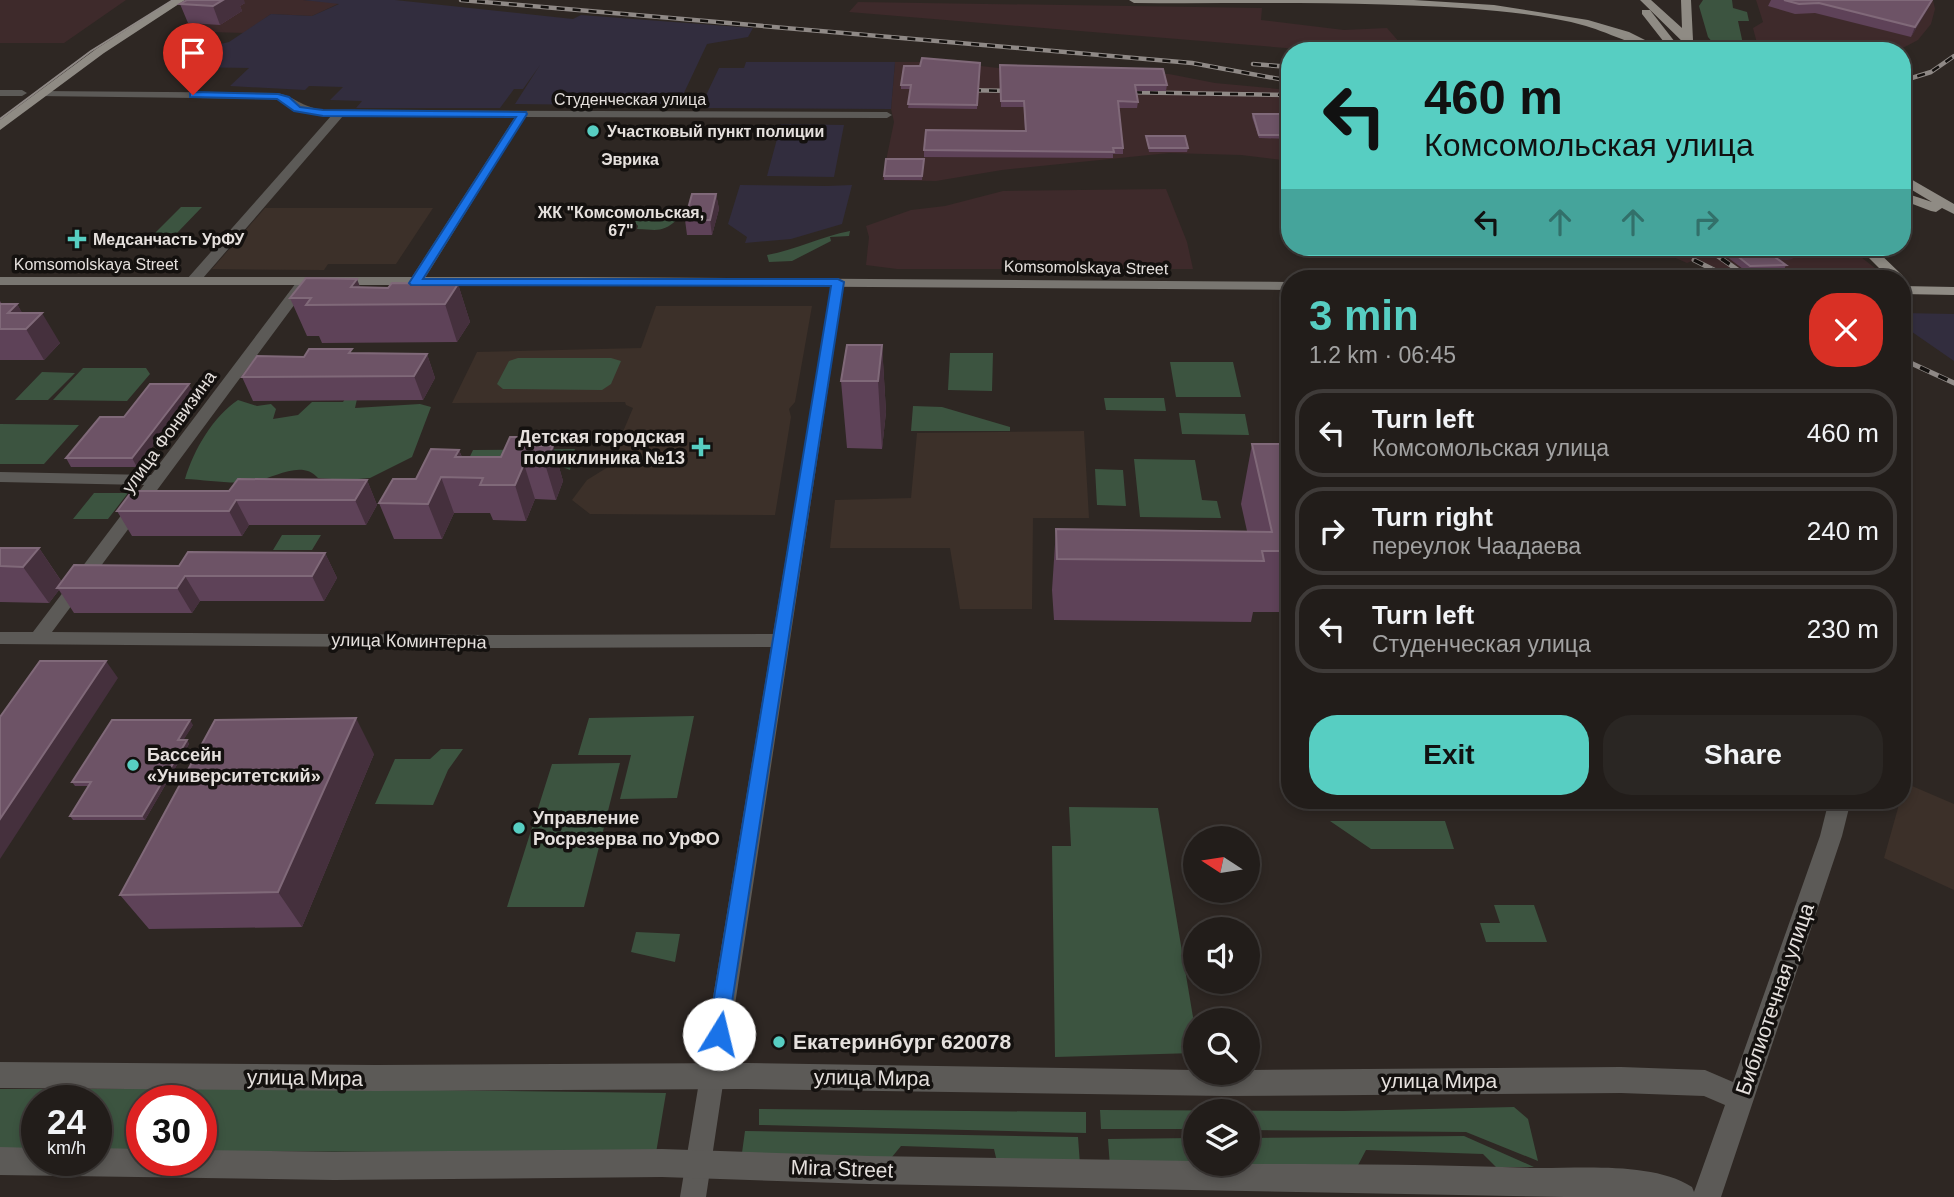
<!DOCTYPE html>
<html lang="en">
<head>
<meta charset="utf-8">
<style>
	body { margin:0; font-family:Arial,sans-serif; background:#2a2623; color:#f1f3f6; height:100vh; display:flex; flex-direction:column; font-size:26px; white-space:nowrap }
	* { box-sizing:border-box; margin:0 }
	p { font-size:23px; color:#a2a2a2 }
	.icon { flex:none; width:38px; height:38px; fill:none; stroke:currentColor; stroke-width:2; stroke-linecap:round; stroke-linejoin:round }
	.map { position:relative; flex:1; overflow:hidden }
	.drawer { position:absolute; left:1281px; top:270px; width:630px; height:539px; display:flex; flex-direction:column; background:#221d1a; border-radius:28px; box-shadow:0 4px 10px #0003,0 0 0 2px #3f3b39 }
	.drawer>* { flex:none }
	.guide { position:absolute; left:1281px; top:42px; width:630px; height:214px; border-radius:28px; box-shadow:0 4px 10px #0003,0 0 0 2px #3f3b39; background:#57cec2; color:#111; overflow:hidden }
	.needle { width:46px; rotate:282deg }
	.controls { position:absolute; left:1183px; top:826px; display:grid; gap:14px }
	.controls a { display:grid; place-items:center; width:77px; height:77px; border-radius:50%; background:#221d1a; box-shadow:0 4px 10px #0003,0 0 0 2px #3f3b39; font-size:35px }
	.speed { position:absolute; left:21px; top:1085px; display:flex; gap:14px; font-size:35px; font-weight:700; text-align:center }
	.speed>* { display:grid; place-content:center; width:91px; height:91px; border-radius:50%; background:#221d1a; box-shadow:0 4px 10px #0003,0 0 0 2px #3f3b39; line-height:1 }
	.speed small { font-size:18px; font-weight:400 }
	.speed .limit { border:10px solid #d22; background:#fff; color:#111 }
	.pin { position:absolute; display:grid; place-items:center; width:60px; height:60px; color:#fff; margin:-72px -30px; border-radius:50% 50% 50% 0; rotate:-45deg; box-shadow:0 0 7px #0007 }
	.pin .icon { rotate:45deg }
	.me { position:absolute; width:77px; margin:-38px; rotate:9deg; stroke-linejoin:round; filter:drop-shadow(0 0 5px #0008) }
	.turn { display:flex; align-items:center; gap:24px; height:147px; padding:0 28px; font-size:32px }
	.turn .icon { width:91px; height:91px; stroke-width:2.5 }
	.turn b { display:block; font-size:49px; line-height:60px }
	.lanes { display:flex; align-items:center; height:66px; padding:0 28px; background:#0003; justify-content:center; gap:35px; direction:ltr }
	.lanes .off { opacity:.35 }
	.round { display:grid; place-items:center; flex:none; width:74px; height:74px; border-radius:28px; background:#2a2623 }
	.summary { display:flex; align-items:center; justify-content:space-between; height:119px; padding:0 28px }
	h1 { font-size:42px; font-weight:800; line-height:52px; color:#57cec2 }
	.primary-button { display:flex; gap:14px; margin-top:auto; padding:14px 28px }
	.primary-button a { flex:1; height:80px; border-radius:28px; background:#57cec2; color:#111; font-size:28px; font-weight:800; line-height:80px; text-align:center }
	.primary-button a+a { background:#2a2623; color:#f1f3f6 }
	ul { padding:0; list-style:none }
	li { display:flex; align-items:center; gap:21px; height:88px; margin:0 14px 10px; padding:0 14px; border:4px solid #3f3b39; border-radius:28px }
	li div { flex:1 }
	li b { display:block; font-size:26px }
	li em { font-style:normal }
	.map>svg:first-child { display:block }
	.commercial { fill:#3e2a2b }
	.industrial { fill:#322d3e }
	.built { fill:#3c3029 }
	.green { fill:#3c5440 }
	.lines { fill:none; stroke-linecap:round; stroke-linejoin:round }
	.minor { fill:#5c5a57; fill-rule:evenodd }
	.tertiary { fill:#5c5a57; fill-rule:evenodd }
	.secondary { fill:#797671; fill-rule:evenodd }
	.primary { fill:#8f8b84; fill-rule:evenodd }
	.tram { stroke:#8f8986; stroke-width:2 }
	.rail-far1-casing { stroke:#8f8986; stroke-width:4.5 }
	.rail-casing { stroke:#8f8986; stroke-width:5 }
	.rail-far1 { stroke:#14110f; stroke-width:2.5; stroke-dasharray:8; stroke-linecap:butt }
	.rail { stroke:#14110f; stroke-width:3.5; stroke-dasharray:10; stroke-linecap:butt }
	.wall { fill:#5e4258 }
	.shaded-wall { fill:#45303d }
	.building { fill:#6d5366; stroke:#806979; stroke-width:2 }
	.route { fill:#1a73e8; stroke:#114b97; stroke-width:2 }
	.poi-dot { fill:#57cec2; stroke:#14110f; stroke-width:2.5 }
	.labels { text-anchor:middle; stroke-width:7; stroke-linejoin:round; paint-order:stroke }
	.far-street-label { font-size:16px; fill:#e5e0dd; stroke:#14110f }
	.far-poi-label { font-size:16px; font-weight:bold; fill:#e5e0dd; stroke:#14110f; text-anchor:start }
	.far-neighbourhood-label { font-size:16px; font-weight:bold; fill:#e5e0dd; stroke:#14110f }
	.street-label { font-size:18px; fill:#e5e0dd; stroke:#14110f }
	.poi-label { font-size:18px; font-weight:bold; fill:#e5e0dd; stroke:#14110f; text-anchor:start }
	.near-street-label { font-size:21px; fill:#e5e0dd; stroke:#14110f }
	.near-poi-label { font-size:21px; font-weight:bold; fill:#e5e0dd; stroke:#14110f; text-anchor:start }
</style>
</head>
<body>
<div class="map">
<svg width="1954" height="1197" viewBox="0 0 1954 1197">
	<rect width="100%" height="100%" fill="#2e2723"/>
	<path class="commercial" d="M0,0H126L64,43H0Z
		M227,0H303L340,3L312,16L271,14L244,33L177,31Z
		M1756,0H1933L1935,9L1931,24L1918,40L1897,51H1759L1753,28L1763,22Z
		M858,2L1262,8L1261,20L1344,30L1387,28L1407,51H1323L849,12Z
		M895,62H946L1042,73L1169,74L1215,83L1290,90V161L1241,155L1169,153L1002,170L936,181L882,180L894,122L891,109Z
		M1166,189L1187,242L1193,269H897L866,265L869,237L866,226L911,210L945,206L1003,191Z
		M1651,247H1848L1875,268L1726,273L1697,259L1687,263Z"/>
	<path class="industrial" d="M303,0H395L573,19L581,15L753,28L748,37L707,44L683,95L688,96L683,106L515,104L540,65L523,89H514L500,108H356L362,101L330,100L343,87L309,86L305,90L230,86L249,68L186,67L212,46L229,42L271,14L312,16L339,4Z
		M746,62H895L891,109L700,108L719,68H744Z
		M781,124L844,125L834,177L767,176Z
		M740,185L827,186L852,185L842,224L791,239L745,243L747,237L728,224Z
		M1902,313L1954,314V361L1902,325Z"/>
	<path class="built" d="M265,208H433L396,264H328L324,270L212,269Z
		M656,306H812L795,402L789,409L791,417L775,515L590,514L572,500L587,480L608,467L633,408L626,405L625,402L452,403L477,352L641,348Z
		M1084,431L1089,518H1033L1032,609H960L950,548H830L835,500L911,498L917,433Z
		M1905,783L1954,804V890L1884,858Z"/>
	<path class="green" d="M1703,0H1732L1733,8L1747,12L1749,21H1738L1743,44L1719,50L1708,37L1699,6Z
		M181,207H202L177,233H155Z
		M660,212L678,219C662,233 658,230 637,229L638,226L632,219L634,214Z
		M850,231L849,236L830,237L831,241L792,261L769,262L767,255C796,250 822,236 850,231Z
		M950,353H993L992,391L948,390Z
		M518,358H611L621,361L611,384L602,390L503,389L497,384L509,361Z
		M1170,362H1233L1241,397H1176Z
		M83,368H146L150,374L127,401L53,400Z
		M42,372L75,373L48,400H15Z
		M1104,398H1164L1166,411L1106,410Z
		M345,399H357L355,408L420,404L431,407L412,457L370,478L346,480L318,478C302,459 274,478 256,481C234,485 208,480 185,479C194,449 213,417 238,400L257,406L271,404L276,409L273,419L298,415L312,402H343Z
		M913,406L942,407L1010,427V431H911Z
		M1179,413L1245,414L1249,435L1182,434Z
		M0,424L79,425L44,464H0Z
		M575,449L570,470L555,464L464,469L473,450Z
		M1134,459L1195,460L1202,500L1217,501L1221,518L1140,517Z
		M1095,469L1123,470L1126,506L1097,505Z
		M94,493H128L108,519H73Z
		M282,535H321L312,550H273Z
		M694,716L677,798L620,799L631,755H578L589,718Z
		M441,749H463L448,770L433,805L375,804L395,759H430Z
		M620,763L584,907H507L552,764Z
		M1069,807L1158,808L1195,1029V1053L1055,1057L1052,846H1071Z
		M1330,821H1445L1454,849H1371Z
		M1494,905H1534L1547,942H1486L1480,923H1500Z
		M636,932L680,934L675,962L631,952Z
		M0,1089H349L666,1093L656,1153L201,1151V1101H142V1151H96V1101H37V1151H0Z
		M1514,1107L1528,1119L1538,1161L1466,1132L1248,1130V1111H1195V1129H1101L1100,1110L1343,1111Z
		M759,1109L1086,1112V1133L759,1125Z
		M745,1131L1078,1137L1080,1165L997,1162L994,1149L901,1146L887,1163L741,1160Z
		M1464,1136L1534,1167H1496L1483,1154L1366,1150L1356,1169L1110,1167L1108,1139L1195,1138V1164H1248V1138Z"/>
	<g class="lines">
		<path class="minor" d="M0,90H22L27,93L22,96H0Z
			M42,91L278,93C297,98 300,106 322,110L887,112L892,115L887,118L525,117L422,283L415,287L408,283L515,117L343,116L197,285H187V279L331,116L294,111L277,99L38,96V92Z
			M304,278L309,279V285L52,632L488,635L773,634L832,282L838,278L844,282L706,1197H680L771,647L488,648L0,644V632H33L144,485L0,482V472L151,475L299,279Z"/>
		<path class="tertiary" d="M1829,800H1851L1842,836L1721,1197H1565L869,1184L662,1177L334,1180L0,1175V1147L37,1148V1160H96V1148L142,1149V1160H201V1150L334,1152L662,1149L869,1156L1195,1161V1164C1304,1164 1418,1164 1530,1168C1577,1169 1651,1161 1692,1187L1694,1192L1725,1105L1704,1096L1621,1093L1226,1096L746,1089L376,1091L0,1088V1062L376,1065L746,1063L1195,1070V1073H1248V1070L1621,1067L1705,1070L1733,1082L1820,836Z"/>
		<path class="secondary" d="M0,277H581L1290,282V290L581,285H0Z"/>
		<path class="primary" d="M173,0H185L104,53L0,130V120L96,49Z
			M1129,0H1414L1494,5L1588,20L1629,32L1667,51C1645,51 1610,33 1586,26C1558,18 1527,14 1497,11C1377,0 1254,4 1134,3Z
			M1640,0H1651L1682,28L1681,0H1691L1693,40L1703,51H1692Z
			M1642,10H1650L1682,51H1671L1642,14Z
			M1902,174L1954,204V214L1942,208L1936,212L1931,211L1902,200V192L1932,202L1902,184Z
			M1858,247H1873L1902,275L1904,278L1902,281V278H1889Z
			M1902,286L1954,287V295L1902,294Z"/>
		<path class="tram" d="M0,119L91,51L173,0"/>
		<g class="rail-far1-casing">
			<path id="rail-far1" d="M461,0L1192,63L1290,81
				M1253,64L1290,67
				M1902,81L1931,72L1954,56
				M957,90L1020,91
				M1118,92L1290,95"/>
		</g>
		<g class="rail-casing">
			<path id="rail" d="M1705,247L1749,278
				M1694,260L1730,278
				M1902,359L1954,383"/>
		</g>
		<use href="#rail-far1" class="rail-far1"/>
		<use href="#rail" class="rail"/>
	</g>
	<path class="wall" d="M1771,0H1932L1911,37L1815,13L1795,14L1768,6Z
		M245,3L240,6L242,11L220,25L188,23L180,4Z
		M980,63L977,109L908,108L911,89H901V85L920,66Z
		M1000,65L1167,85L1166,91H1136L1138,102L1137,108H1119L1123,148V154H1113V158L924,157V150L1025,131L1024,107H1001Z
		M1253,114L1290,120V139L1259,138L1252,117Z
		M1146,136L1188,148L1187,152H1149Z
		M924,159L922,180H884V176Z
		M716,194L719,209L712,235H687L685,220Z
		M1714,247H1834L1795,252L1792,259L1780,260L1786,265L1783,272H1747Z
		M458,284L470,322L457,342L322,343L319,336H307L290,298L361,287L388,288Z
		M0,301L2,304H17L22,313L60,343L44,360H0Z
		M882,345L886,412L882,449L847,448L841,381Z
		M353,353L427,354L435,378L423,400L253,401L242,377L304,357Z
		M193,393L137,467H71L66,458L124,417Z
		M538,437L540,446H553L563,481L556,500L535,499L526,521L493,520L490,513H454L442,539H394L379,503L459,450L462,457H501Z
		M1252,444H1290V612H1253L1251,622L1054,620L1052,590L1056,529L1247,531L1241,504Z
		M367,480L377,505L366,525H249L242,536H132L117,511L229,491Z
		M0,548H39L62,582L179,566L325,553L337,578L324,601H200L192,613H74L59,590L49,603L0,602Z
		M193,725L183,740H187L189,744L145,820H73L70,816L89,786H75L72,782Z
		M374,754L302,927L149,929L120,895Z"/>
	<path class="shaded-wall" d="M223,0H244L245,3L240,6L242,11L220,25L213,6Z
		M1932,0L1928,9L1911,37L1915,27Z
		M716,194L719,209L712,235L710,220Z
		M1789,247H1834L1795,252L1792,259L1769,262L1772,255Z
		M357,279L367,305L351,287Z
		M458,284L470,322L457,342L445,304Z
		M17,304L30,326L42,313L60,343L44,360L26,329L8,313Z
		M882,345L886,412L882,449L878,381Z
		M427,354L435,378L423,400L414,376Z
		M189,384L193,393L137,467L132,458Z
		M538,437L546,463L553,446L563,481L556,500L545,464L534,446Z
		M459,450L469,477L455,457Z
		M524,464L535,499L526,521L515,485Z
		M441,477L454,513L442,539L428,504Z
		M367,480L377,505L366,525L355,500Z
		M236,500L249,525L242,536L229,511Z
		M39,548L63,584L57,588L59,590L49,603L23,567Z
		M325,553L337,578L324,601L312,576Z
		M185,576L200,601L192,613L177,588Z
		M106,661L118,678L0,859V819Z
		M356,718L374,754L302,927L278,892Z
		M190,720L193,725L181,744L178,740Z
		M187,740L189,744L145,820L142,816Z"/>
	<path class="building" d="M187,0H223L213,6L180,4Z
		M1784,0H1932L1915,27L1819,3L1799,4Z
		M922,58L980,63L977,105L908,104L911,85H901L904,66H920Z
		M1000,65L1163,69L1167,85H1135L1138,102L1118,101L1123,148H1113L1114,152L924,150L926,130L1026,131L1024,101H1001Z
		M1253,114H1288L1290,120V135H1259Z
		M1146,136H1185L1188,148H1149Z
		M886,159H924L922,176H884Z
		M692,194H716L710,220H685Z
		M1726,247H1791H1789L1796,252L1772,255L1786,265L1750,266Z
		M306,278L357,279L351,287L388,288L392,283L458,284L445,304L306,305L311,298H290Z
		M0,304H17L8,313H42L26,329H0Z
		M847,345H882L878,381H841Z
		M309,349H352L349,353L427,354L414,376L242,377L257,356L304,357Z
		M150,384H189L132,458H66L100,417H124Z
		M510,437H538L534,446H553L545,464H524L515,485H480L483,478L441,477L428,504L379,503L393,479H416L431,449L459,450L455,457H501Z
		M1252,444H1290V551H1262L1264,561L1057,559L1056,529L1272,532Z
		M238,479L367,480L355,500H236L229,511H117L132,491H229Z
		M0,548H39L23,567L0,566Z
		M188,552L325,553L312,576H185L177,588H57L74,565L179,566Z
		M40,661H106L0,819V717Z
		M356,718L278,892L120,895L215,720Z
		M112,720H190L178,740H187L142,816H70L91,782H72Z"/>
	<path class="route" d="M193,92L278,94L289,97L300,107L323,110L526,112L527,114L423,279H838L844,282L726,1041L719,1044L711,1041L708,1034L831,286L411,285L409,283L516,117L323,116L294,111L277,99L190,97V93Z"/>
	<g class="poi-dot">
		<circle cx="593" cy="131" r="7"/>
		<path d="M73.5 228.5h7v7h7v7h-7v7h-7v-7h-7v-7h7z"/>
		<path d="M697.5 436.5h7v7h7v7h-7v7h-7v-7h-7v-7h7z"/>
		<circle cx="133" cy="765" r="7"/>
		<circle cx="519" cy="828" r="7"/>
		<circle cx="779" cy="1042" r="7"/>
	</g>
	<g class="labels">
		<g class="far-street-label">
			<text x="630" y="105">Студенческая улица</text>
			<text x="96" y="270">Komsomolskaya Street</text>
			<text transform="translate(1086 267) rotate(1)" y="6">Komsomolskaya Street</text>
		</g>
		<g class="far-poi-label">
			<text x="607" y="137">Участковый пункт полиции</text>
			<text x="93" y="245">Медсанчасть УрФУ</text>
		</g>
		<g class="far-neighbourhood-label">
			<text x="630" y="165">Эврика</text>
			<text x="621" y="218">ЖК "Комсомольская,<tspan x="621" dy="18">67"</tspan></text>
		</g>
		<g class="street-label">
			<text transform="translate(169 432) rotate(-54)" y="6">улица Фонвизина</text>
			<text transform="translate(409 641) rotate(1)" y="6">улица Коминтерна</text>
		</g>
		<g class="poi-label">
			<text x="685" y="443" text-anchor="end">Детская городская<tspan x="685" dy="21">поликлиника №13</tspan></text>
			<text x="147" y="761">Бассейн<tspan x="147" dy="21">«Университетский»</tspan></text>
			<text x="533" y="824">Управление<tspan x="533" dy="21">Росрезерва по УрФО</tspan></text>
		</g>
		<g class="near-street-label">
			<text transform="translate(1775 999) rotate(-71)" y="7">Библиотечная улица</text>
			<text transform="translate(305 1078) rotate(1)" y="7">улица Мира</text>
			<text transform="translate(872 1078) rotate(1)" y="7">улица Мира</text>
			<text x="1439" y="1088">улица Мира</text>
			<text transform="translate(842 1169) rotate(2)" y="7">Mira Street</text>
		</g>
		<g class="near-poi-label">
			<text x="793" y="1049">Екатеринбург 620078</text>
		</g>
	</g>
</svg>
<div class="controls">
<a><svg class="needle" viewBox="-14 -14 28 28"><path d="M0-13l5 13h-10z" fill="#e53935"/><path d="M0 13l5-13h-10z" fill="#a2a2a2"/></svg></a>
<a><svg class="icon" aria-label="sound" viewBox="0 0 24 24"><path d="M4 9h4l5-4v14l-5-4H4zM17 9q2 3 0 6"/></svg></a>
<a><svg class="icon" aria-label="search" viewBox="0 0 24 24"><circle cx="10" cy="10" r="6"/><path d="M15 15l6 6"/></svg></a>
<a><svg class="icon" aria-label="layers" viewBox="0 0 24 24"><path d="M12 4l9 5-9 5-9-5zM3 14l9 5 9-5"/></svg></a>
</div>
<div class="speed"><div>24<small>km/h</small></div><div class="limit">30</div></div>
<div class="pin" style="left:193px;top:95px;background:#d93025"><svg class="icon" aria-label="arrive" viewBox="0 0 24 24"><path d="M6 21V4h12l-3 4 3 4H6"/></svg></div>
<svg class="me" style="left:719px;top:1034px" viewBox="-20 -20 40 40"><circle r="19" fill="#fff"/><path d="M0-13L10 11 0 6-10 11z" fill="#1a73e8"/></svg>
<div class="guide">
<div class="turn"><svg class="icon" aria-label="left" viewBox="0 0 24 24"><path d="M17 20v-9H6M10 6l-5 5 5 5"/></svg><div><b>460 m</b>Комсомольская улица</div></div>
<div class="lanes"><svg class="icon" aria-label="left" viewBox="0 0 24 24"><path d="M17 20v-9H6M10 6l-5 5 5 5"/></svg><svg class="icon off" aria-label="ahead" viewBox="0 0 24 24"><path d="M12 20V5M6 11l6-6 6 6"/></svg><svg class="icon off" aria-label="ahead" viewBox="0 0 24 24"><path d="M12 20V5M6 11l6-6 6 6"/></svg><svg class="icon off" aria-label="right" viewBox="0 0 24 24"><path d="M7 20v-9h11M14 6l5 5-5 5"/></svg></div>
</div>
<section class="drawer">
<div class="summary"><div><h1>3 min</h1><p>1.2 km · 06:45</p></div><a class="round" style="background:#d93025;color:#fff"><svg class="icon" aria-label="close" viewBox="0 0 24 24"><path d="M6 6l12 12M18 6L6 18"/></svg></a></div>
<ul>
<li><svg class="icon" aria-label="left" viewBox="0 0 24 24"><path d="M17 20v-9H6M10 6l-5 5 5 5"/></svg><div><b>Turn left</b><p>Комсомольская улица</p></div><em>460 m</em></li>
<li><svg class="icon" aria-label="right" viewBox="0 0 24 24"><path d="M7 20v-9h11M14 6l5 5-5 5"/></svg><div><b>Turn right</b><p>переулок Чаадаева</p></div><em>240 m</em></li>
<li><svg class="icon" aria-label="left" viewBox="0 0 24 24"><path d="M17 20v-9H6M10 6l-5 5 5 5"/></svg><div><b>Turn left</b><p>Студенческая улица</p></div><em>230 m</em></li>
</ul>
<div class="primary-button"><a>Exit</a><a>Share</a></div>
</section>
</div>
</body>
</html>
